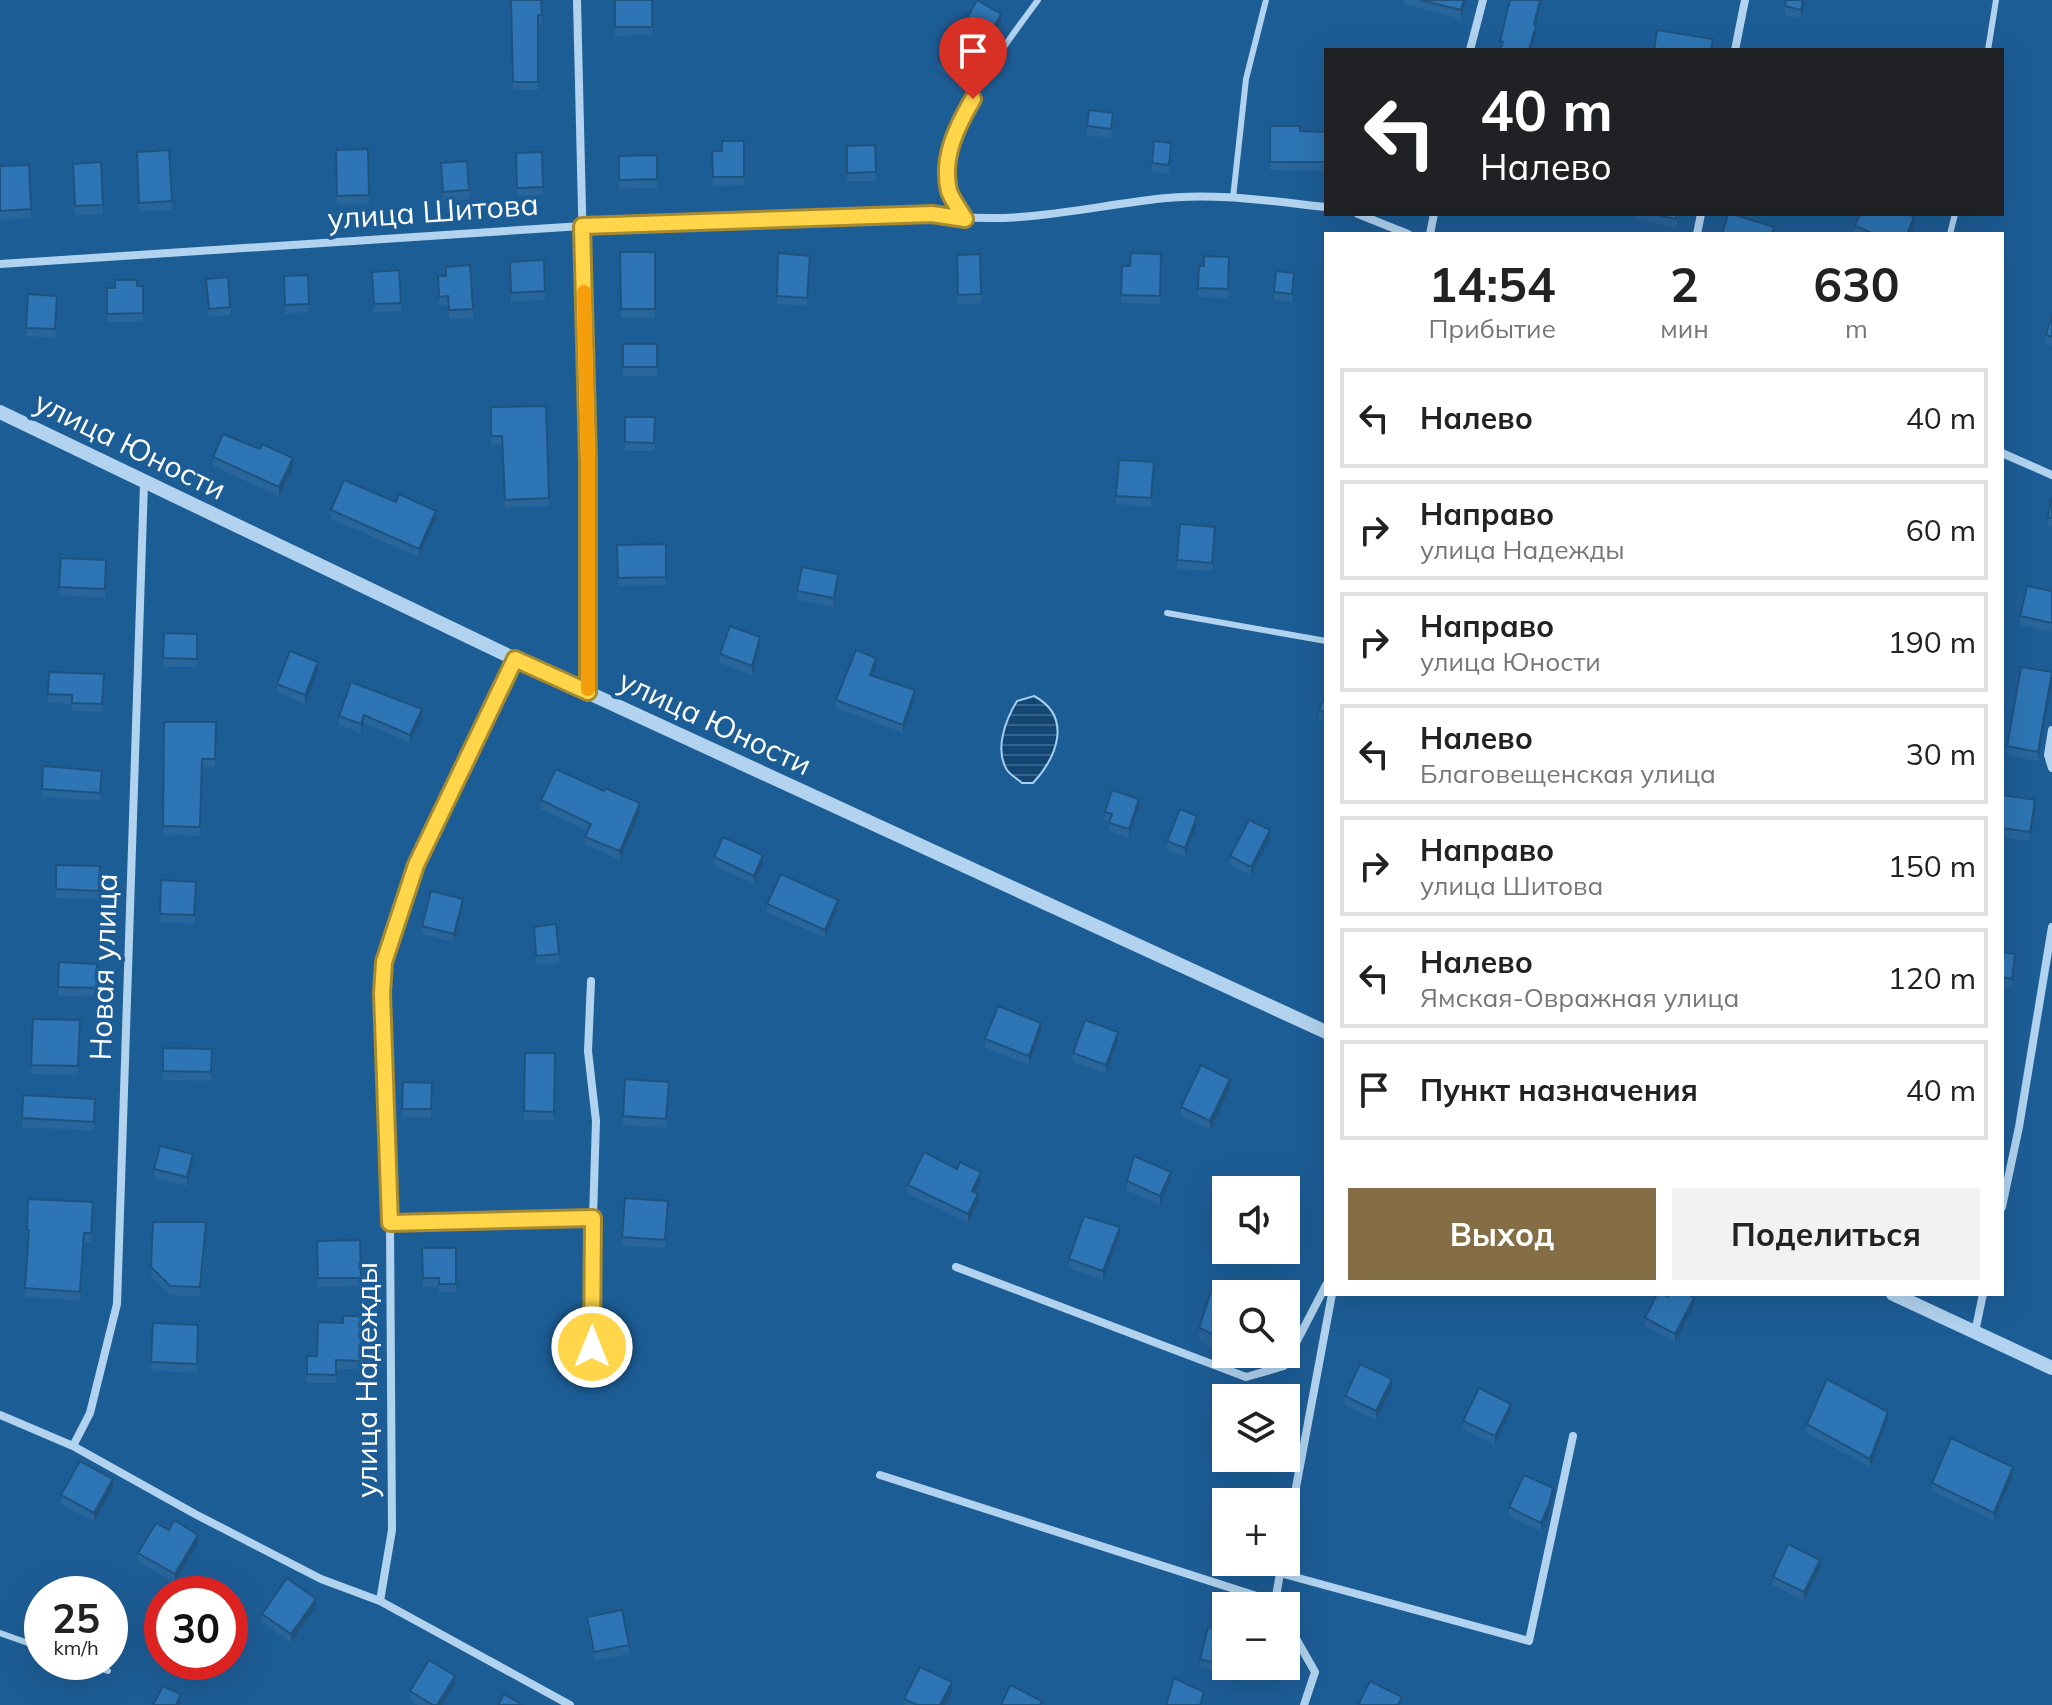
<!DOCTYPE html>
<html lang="ru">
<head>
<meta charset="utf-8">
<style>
	body { margin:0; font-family:Mulish,sans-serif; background:#f2f2f2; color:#222; height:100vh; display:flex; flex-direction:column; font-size:30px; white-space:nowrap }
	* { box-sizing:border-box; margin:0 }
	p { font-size:26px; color:#767676 }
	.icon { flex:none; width:44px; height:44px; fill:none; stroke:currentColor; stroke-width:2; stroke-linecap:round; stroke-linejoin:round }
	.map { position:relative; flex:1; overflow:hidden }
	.side { position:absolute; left:1324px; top:232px; width:680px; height:1064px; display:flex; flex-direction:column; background:#fff; border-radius:0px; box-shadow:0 8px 32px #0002 }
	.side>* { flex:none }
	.guide { position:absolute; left:1324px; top:48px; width:680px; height:168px; border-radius:0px; box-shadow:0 8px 32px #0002; background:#202124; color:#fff; overflow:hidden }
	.controls { position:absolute; left:1212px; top:1176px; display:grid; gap:16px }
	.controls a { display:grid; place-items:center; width:88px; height:88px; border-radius:0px; background:#fff; box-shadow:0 8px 32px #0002; font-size:40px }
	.speed { position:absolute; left:24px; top:1576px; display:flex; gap:16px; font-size:40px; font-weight:700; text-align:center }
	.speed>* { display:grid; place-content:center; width:104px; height:104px; border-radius:50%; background:#fff; box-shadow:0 8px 32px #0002; line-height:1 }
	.speed small { font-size:20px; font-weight:400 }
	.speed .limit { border:12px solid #d22; background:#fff; color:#111 }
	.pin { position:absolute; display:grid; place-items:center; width:68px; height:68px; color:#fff; margin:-82px -34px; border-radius:50% 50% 50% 0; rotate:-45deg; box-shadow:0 0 8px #0007 }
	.pin .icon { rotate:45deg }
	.me { position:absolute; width:88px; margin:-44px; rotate:0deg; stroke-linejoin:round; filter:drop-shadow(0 0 6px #0008) }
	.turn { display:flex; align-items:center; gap:28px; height:168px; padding:0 24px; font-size:36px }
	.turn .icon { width:104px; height:104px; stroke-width:2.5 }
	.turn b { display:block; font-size:56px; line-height:68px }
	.eta { display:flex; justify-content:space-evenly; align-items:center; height:136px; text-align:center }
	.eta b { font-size:48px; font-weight:700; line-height:56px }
	.button { display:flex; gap:16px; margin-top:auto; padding:16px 24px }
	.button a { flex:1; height:92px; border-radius:0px; background:#856d45; color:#fff; font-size:32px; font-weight:700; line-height:92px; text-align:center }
	.button a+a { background:#f2f2f2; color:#222 }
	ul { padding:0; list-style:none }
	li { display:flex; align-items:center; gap:24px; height:100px; margin:0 16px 12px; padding:0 8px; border:4px solid #e0e0e0; border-radius:0px }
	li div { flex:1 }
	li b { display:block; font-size:30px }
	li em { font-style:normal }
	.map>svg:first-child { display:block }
	.water { fill:url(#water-rules); stroke:#a5cff1; stroke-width:2 }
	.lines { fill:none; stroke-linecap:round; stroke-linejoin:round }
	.service { stroke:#b1d3ef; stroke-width:6 }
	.minor { stroke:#b1d3ef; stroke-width:8 }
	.tertiary { stroke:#b1d3ef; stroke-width:14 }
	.wall { fill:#27659b }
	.shaded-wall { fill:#20527e }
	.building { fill:#2d75b4; stroke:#20527e; stroke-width:2 }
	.route-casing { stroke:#a68a30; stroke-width:20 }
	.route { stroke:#ffd54a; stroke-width:14 }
	.slow { stroke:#f59e0b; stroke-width:14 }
	.labels { text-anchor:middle; stroke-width:8; stroke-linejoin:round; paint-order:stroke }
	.street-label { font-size:30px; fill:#fff; stroke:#1d5d96 }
</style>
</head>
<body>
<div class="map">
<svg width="2052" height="1705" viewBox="0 0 2052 1705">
	<defs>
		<pattern id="water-rules" width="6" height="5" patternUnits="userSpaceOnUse" patternTransform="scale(2)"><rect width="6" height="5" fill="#144674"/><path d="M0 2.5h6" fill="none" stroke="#376289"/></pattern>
	</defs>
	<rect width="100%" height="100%" fill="#1d5d96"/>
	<path class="water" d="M1034,696C1073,717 1057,757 1033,783H1022C1018,779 1010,775 1007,770C994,749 1006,719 1017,701Z"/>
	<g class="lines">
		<path class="service" d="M1988,50L1996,0
			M1233,198L1246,79L1266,0
			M965,219C960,210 953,201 950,192C932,138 1007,42 1038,0
			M1950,234L1955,214
			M1167,613L1326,641
			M0,1633L42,1648
			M81,1662L108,1671"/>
		<path class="minor" d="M577,0L588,461V692
			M1470,50L1483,0
			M1735,50L1745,0
			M1358,214L1408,234
			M1430,234L1434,214
			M1697,234L1701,214
			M0,264L582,226L932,214C1015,226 1075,209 1156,199C1212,192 1270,201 1326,207
			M2002,453L2052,475
			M2052,730L2048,755L2052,768
			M591,981L588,1051L596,1121L593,1218L592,1347
			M2002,1207L2019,1127L2052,927
			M390,1223L593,1218
			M956,1267L1246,1377L1284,1366L1326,1285
			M1975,1332L1983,1294
			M0,1415L73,1446L195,1514L321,1579L380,1601L570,1705
			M73,1446L90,1413L117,1304L144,483
			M880,1475L1275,1602
			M1286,1541L1332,1294
			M1280,1573L1529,1641L1573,1436
			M380,1601L392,1530L390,1223L382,993L384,962L416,865L515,659
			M1277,1605L1275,1602L1282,1562
			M1286,1621L1315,1672L1304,1705"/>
		<path class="tertiary" d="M0,412L515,659L1326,1032
			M1893,1294L2052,1368"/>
	</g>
	<path class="wall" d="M511,0H541L542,24H538V90H513Z
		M615,0H652V35L615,36Z
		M1404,0H1466L1461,19L1404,4Z
		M1786,0H1805L1801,19L1785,15Z
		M1001,22L967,85L939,70V61L953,43Z
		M1113,121L1111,138L1087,135V126Z
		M1270,126L1300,131L1326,132V171L1270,170Z
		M744,141V185L713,186L712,151H722Z
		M875,145L876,181H847V146Z
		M368,149L369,204L337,205L336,150Z
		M169,150L172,210L139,212L137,152Z
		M542,152L543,195L517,196L516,153Z
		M1171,152L1169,174L1152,172V163Z
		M657,155V188L619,189V156Z
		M467,161L469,199L443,200L441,163Z
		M101,162L103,214L75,215L73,164Z
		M29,165L31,218L0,220V166Z
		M1634,214H1679L1676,228L1634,219Z
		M1855,226H1914L1911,234H1855Z
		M620,252H655V318H621Z
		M778,253L810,264L807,306L777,304Z
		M980,254L981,303L958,304L957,255Z
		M1161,254L1160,304L1121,303L1122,266H1130Z
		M1229,257L1228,298L1198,297L1199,266H1204Z
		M544,260L545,300L511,302L510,262Z
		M308,275L309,312L285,314L284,276Z
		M438,276L473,309V318L449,319L448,305H439Z
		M206,279L230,307V315L209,317Z
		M372,280L401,303V311L374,313Z
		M1294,282L1292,303L1274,300V292Z
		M143,286V322H107V288Z
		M28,294L57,304L55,338L26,336Z
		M2052,314V346L2046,344V335Z
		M623,344H657V376H623Z
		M491,407L549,498V506L505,508L502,445H491Z
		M625,417H655L654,451H625Z
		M213,457L293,467L279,496L213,466Z
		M1154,471L1151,507L1116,504V496Z
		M2052,499V527L2048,526V518Z
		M396,502L436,519L419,557L331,519V510Z
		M1215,527L1212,571L1177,569V560Z
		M666,544V585L618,586L617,545Z
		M61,558L106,569L105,598L59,595Z
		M838,583L834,607L797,600V591Z
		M2052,591V632L2020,625V616Z
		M164,633L197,634V667H163Z
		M760,645L752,675L720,663V654Z
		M876,667L873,676L915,699L903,733L836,708V700Z
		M318,671L305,704L277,692V684Z
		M49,672L104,674L102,712L72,711V704L48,703Z
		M2052,672L2038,761L2007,755V746Z
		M351,682L422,718L410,743L364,723L361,733L339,725V716Z
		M1326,694V721L1319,719V710Z
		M164,722H216L215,767H202L200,836L163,835Z
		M102,771L100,801L42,797V789Z
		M2002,795L2035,809L2030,841L2002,837Z
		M541,800L640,812L620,860L585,845V837L588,831L541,809Z
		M1139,808L1129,838L1109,831L1110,822L1105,820V812Z
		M1197,825L1185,856L1167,850V841Z
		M1270,839L1251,875L1230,865V856Z
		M714,857L763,864L754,884L714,866Z
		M56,865L100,866L99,899L56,898Z
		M161,880L196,882L194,924L160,922Z
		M767,904L838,908L825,938L767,912Z
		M463,908L454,942L422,934V926Z
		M534,927L559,954V963L536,965Z
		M2002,952L2015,963L2012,987L2002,986Z
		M59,962L97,964V997L58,996Z
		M33,1019L80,1020L78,1075L31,1074Z
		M1041,1031L1029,1065L985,1048V1039Z
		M1118,1041L1106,1074L1073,1062V1053Z
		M163,1048L212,1049L211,1081L163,1080Z
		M525,1053H555L554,1120H524Z
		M403,1082L432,1083L431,1118L402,1117Z
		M1230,1088L1210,1130L1181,1116V1107Z
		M669,1091L666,1128L623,1125V1116Z
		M23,1095L95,1099L94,1131L22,1127Z
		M193,1163L187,1186L154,1178V1169Z
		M981,1181L976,1192L978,1202L968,1223L908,1194V1185Z
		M1127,1181H1171L1160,1205L1127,1190Z
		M28,1199L93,1202L91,1242H84L80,1301L25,1297L28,1239H27Z
		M668,1209L665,1248L622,1246V1237Z
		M153,1222L206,1231L200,1296L170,1295L151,1276Z
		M1120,1235L1103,1280L1069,1268V1259Z
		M360,1240L361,1286L318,1287L317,1241Z
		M422,1248H456V1292H439V1286L423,1287Z
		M1226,1294V1353L1199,1341V1328Z
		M1668,1297L1694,1306L1675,1342L1645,1326V1318Z
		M363,1316L361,1369H336V1383H307V1356H317L343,1323Z
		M153,1323L198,1325L197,1373L151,1371Z
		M1228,1354H1242L1239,1359Z
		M1392,1388L1376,1420L1345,1405V1396Z
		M1511,1412L1495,1445L1463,1429V1421Z
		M1888,1420L1870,1467L1807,1433V1424Z
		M2013,1476L1994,1521L1932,1491V1483Z
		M113,1488L94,1522L61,1504V1495Z
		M1553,1497L1549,1514L1541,1531L1509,1516V1507Z
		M169,1530L198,1543L175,1583L138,1561V1553Z
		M1820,1569L1804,1601L1773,1585V1577Z
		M316,1607L291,1643L262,1622V1614Z
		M587,1617L629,1645V1654L594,1661L587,1625Z
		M1200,1659L1226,1666H1252L1248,1680L1200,1668Z
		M455,1685L443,1705H418L410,1700V1691Z
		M952,1691L945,1705H904V1699Z"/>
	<path class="shaded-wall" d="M1464,0H1466L1461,19V10Z
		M1540,0H1542L1534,34V25Z
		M1803,0H1805L1801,19V10Z
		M1001,14V22L967,85V76Z
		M1536,26V34L1531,50H1529Z
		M1914,217V226L1911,234H1907Z
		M293,458V467L279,496V487Z
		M436,511V519L419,557V549Z
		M838,574V583L834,607V598Z
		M760,637V645L752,675V666Z
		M876,658V667L870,684V675Z
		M318,662V671L305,704V695Z
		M2052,673V682L2038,761V752Z
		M915,690V699L903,733V725Z
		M422,709V718L410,743V735Z
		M364,715V723L361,733V724Z
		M1139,799V808L1129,838V829Z
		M2035,800V809L2030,841V832Z
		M640,803V812L620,860V851Z
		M1197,816V825L1185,856V848Z
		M1270,830V839L1251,875V867Z
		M763,855V864L754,884V876Z
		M463,899V908L454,942V934Z
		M838,900V908L825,938V930Z
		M1041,1023V1031L1029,1065V1056Z
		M1118,1032V1041L1106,1074V1065Z
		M1230,1079V1088L1210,1130V1121Z
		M193,1154V1163L187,1186V1177Z
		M981,1172V1181L972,1199V1191Z
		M1171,1172V1181L1160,1205V1196Z
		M978,1194V1202L968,1223V1214Z
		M1120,1227V1235L1103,1280V1271Z
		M1694,1298V1306L1675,1342V1334Z
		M1392,1379V1388L1376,1420V1411Z
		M1511,1404V1412L1495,1445V1436Z
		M1888,1412V1420L1870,1467V1459Z
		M2013,1467V1476L1994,1521V1513Z
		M113,1479V1488L94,1522V1513Z
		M1553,1488V1497L1549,1514L1541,1531V1523Z
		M198,1535V1543L175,1583V1574Z
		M1820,1560V1569L1804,1601V1592Z
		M316,1599V1607L291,1643V1634Z
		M1249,1666H1252L1248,1680V1671Z
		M455,1676V1685L443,1705H437Z
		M952,1682V1691L945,1705H940Z
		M181,1694L180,1705H176Z"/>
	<path class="building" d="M511,0H541L542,15H538V82H513Z
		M615,0H652V27H615Z
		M977,0L1001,14L967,76L939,61L950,42L953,43Z
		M1421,0H1464L1461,10Z
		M1510,0H1540L1534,25L1536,26L1529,50H1500L1503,42L1500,41Z
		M1786,0H1803L1801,10L1785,6Z
		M1657,30L1713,39L1711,50H1654Z
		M1089,110L1113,113L1111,129L1087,126Z
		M1270,126H1300V131L1326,132V162H1270Z
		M722,141H744V177H713L712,151H722Z
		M1154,141L1171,143L1169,165L1152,163Z
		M875,145L876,172L847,173V146Z
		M368,149L369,195L337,196L336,150Z
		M169,150L172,201L139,203L137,152Z
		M542,152L543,187L517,188L516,153Z
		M657,155V179L619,180V156Z
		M467,161L469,190L443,192L441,163Z
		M101,162L103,205L75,206L73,164Z
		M29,165L31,209L0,211V166Z
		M1652,214H1677L1676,219Z
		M1728,214H1732L1774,227L1772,234H1722Z
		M1860,214H1906L1914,217L1907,234H1874L1855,226Z
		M620,252H655V309H621Z
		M778,253L810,256L807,298L777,296Z
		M1131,253L1161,254L1160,296L1121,295L1122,266H1130Z
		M980,254L981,294L958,295L957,255Z
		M1204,256L1229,257L1228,289L1198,288L1199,266H1204Z
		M544,260L545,291L511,293L510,262Z
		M470,265L473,309L449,310L448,296L439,297L438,276H446V267Z
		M399,270L401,303L374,304L372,272Z
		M1276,271L1294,273L1292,294L1274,292Z
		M308,275L309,304L285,305L284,276Z
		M228,277L230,307L209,309L206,279Z
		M115,280H137V286H143V313L107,314V288H115Z
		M28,294L57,296L55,329L26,328Z
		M2052,314V337L2046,335Z
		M623,344H657V367H623Z
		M546,406L549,498L505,500L502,436H491V407Z
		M625,417H655L654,443L625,442Z
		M223,434L260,449L262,444L293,458L279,487L213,457Z
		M1119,460L1154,462L1151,498L1116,496Z
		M344,480L396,502L399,494L436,511L419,549L331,510Z
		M2051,499H2052V518H2048Z
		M1180,524L1215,527L1212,563L1177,560Z
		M666,544V577L618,578L617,545Z
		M61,558L106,560L105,589L59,587Z
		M802,567L838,574L834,598L797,591Z
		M2027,586L2052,591V623L2020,616Z
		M730,626L760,637L752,666L720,654Z
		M164,633L197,634V659L163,658Z
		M856,650L876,658L870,675L915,690L903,725L836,700Z
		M290,651L318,662L305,695L277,684Z
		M2021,667L2052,672L2038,752L2007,746Z
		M49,672L104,674L102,704L72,703V695L48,694Z
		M351,682L422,709L410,735L364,715L361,724L339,716Z
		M1326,694V713L1319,710Z
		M164,722H216L215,759H202L200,827L163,826Z
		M43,766L102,771L100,793L42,789Z
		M556,769L604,791L605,788L640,803L620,851L585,837L591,824L541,800Z
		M1112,790L1139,799L1129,829L1109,823L1112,814L1105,812Z
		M2002,795L2035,800L2030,832L2002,828Z
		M1180,809L1197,816L1185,848L1167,841Z
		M1249,820L1270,830L1251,867L1230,856Z
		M723,837L763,855L754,876L714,857Z
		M56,865L100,866L99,891L56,889Z
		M781,874L838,900L825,930L767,904Z
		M161,880L196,882L194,915L160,914Z
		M431,891L463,899L454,934L422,926Z
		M556,924L559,954L536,956L534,927Z
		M2002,952L2015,954L2012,979L2002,977Z
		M59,962L97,964V988L58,987Z
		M998,1006L1041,1023L1029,1056L985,1039Z
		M33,1019L80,1020L78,1066L31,1065Z
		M1085,1020L1118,1032L1106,1065L1073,1053Z
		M163,1048L212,1049L211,1072L163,1071Z
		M525,1053H555L554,1112L524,1111Z
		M1201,1065L1230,1079L1210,1121L1181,1107Z
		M625,1079L669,1082L666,1119L623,1116Z
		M403,1082L432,1083L431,1109H402Z
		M23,1095L95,1099L94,1122L22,1118Z
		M160,1146L193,1154L187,1177L154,1169Z
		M924,1152L957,1169L960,1162L981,1172L972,1191L978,1194L968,1214L908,1185Z
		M1134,1156L1171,1172L1160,1196L1127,1181Z
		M625,1198L668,1201L665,1240L622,1237Z
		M28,1199L93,1202L91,1233H84L80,1292L25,1288L29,1230H27Z
		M1084,1216L1120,1227L1103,1271L1069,1259Z
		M153,1222H206L200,1287L170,1286L151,1267Z
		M360,1240L361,1278H318L317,1241Z
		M422,1248H456V1284H439V1278H423Z
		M1214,1283L1238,1294H1226V1340L1199,1328Z
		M1657,1294H1663L1668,1297L1669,1294H1687L1694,1298L1675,1334L1645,1318Z
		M343,1316H363L361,1361L336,1360V1375L307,1374V1356H317L318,1322L343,1323Z
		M153,1323L198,1325L197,1364L151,1362Z
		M1360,1364L1392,1379L1376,1411L1345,1396Z
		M1827,1379L1888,1412L1870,1459L1807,1424Z
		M1479,1388L1511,1404L1495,1436L1463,1421Z
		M1251,1389L1270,1398H1247Z
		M1951,1438L2013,1467L1994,1513L1932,1483Z
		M80,1461L113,1479L94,1513L61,1495Z
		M1524,1475L1553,1488L1549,1505L1541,1523L1509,1507Z
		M174,1520L198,1535L175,1574L138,1553L156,1523L169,1530Z
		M1788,1544L1820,1560L1804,1592L1773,1577Z
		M287,1578L316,1599L291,1634L262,1614Z
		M622,1610L629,1645L594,1652L587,1617Z
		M1208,1627L1226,1632V1666L1200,1659Z
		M429,1660L455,1676L437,1705H433L410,1691Z
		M1227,1666H1249L1248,1671Z
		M920,1667L952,1682L940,1705H917L904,1699Z
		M1174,1678L1204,1692L1200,1705H1166Z
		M1370,1681L1402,1697L1398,1705H1358Z
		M1010,1685L1042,1701L1040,1705H1001Z
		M163,1686L181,1694L176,1705H153Z
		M504,1694L523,1705H498Z"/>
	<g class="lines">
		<g class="route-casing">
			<path id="route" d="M592,1347L593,1218L390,1223L382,993L384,962L416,865L515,659L588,692V461L582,226L932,214L965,219C960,210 952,200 949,191C941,158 957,126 973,99"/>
		</g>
		<use href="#route" class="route"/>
		<path class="slow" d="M584,292L588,461V689"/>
	</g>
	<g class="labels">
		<g class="street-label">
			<text transform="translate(433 212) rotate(-4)" y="10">улица Шитова</text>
			<text transform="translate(130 446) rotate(26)" y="10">улица Юности</text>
			<text transform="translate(715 723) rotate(25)" y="10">улица Юности</text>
			<text transform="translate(104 967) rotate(-88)" y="10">Новая улица</text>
			<text transform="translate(367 1380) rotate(-90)" y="10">улица Надежды</text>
		</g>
	</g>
</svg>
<div class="controls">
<a><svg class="icon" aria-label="sound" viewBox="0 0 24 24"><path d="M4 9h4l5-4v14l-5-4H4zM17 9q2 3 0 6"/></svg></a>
<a><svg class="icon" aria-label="search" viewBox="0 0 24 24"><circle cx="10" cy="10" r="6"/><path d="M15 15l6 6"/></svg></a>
<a><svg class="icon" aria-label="layers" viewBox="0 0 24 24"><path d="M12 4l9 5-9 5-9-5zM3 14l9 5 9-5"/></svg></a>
<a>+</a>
<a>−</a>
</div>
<div class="speed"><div>25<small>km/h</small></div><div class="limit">30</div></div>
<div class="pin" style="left:973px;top:99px;background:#d93025"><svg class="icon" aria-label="arrive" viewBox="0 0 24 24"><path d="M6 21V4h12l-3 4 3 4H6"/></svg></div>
<svg class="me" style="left:592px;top:1347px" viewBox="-20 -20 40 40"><circle r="17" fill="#ffd54a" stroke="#fff" stroke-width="3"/><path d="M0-11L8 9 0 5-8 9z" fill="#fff"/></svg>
<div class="guide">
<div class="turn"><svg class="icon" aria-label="left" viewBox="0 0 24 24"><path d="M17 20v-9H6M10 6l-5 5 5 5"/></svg><div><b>40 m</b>Налево</div></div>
</div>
<section class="side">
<div class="eta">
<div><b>14:54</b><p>Прибытие</p></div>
<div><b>2</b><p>мин</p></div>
<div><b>630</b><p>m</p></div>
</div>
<ul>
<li><svg class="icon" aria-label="left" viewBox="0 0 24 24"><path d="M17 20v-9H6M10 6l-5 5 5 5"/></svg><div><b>Налево</b></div><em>40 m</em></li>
<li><svg class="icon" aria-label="right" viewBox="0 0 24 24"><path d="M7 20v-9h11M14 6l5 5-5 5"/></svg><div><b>Направо</b><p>улица Надежды</p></div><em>60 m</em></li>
<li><svg class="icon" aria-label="right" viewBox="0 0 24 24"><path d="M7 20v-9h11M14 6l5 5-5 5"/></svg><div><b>Направо</b><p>улица Юности</p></div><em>190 m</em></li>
<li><svg class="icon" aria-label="left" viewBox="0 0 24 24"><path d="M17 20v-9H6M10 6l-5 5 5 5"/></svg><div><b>Налево</b><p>Благовещенская улица</p></div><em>30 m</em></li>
<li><svg class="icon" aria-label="right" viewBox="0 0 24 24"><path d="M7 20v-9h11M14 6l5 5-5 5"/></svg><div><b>Направо</b><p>улица Шитова</p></div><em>150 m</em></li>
<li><svg class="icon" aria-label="left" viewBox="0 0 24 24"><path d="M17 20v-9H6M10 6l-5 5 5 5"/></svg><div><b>Налево</b><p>Ямская-Овражная улица</p></div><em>120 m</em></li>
<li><svg class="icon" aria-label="arrive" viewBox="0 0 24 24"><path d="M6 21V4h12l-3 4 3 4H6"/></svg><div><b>Пункт назначения</b></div><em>40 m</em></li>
</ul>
<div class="button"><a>Выход</a><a>Поделиться</a></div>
</section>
</div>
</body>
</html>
